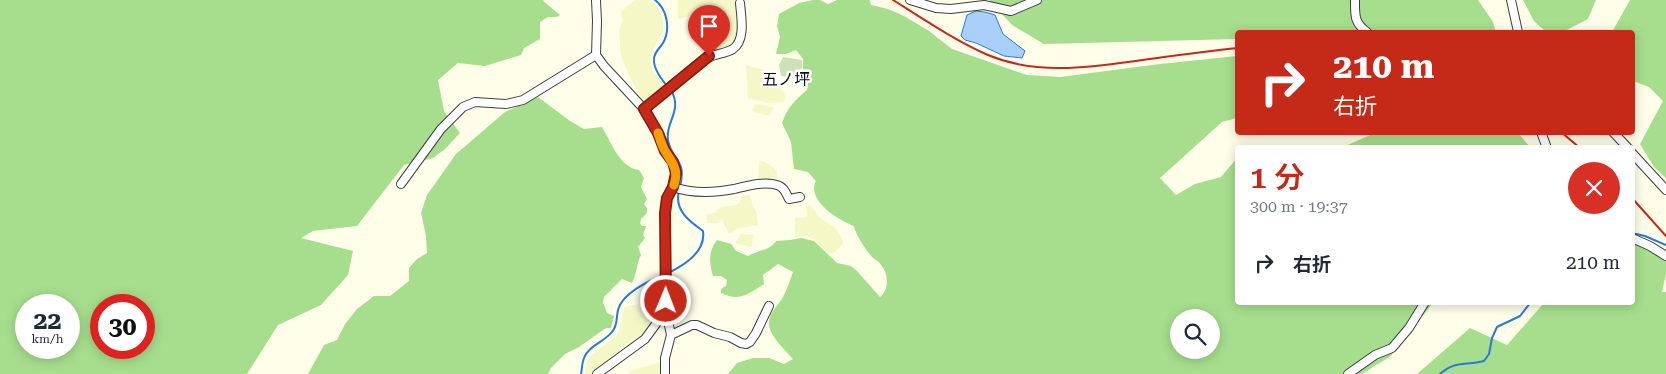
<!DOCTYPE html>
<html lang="ja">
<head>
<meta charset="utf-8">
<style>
	body { margin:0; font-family:"Roboto Serif","Noto Sans JP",serif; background:#f2f2f3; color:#1f2937; height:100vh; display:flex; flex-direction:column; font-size:19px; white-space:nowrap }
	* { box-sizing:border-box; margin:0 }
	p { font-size:16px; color:#747a83 }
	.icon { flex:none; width:28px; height:28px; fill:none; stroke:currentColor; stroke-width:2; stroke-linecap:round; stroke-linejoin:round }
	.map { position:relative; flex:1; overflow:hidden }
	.details { position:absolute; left:1235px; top:145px; width:400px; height:160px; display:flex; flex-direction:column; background:#fff; border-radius:5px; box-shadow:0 2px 12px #0003 }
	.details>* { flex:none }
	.hud { position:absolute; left:1235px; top:30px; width:400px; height:105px; border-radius:5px; box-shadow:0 2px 12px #0003; background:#c52a19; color:#fff; overflow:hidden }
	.tools { position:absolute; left:1170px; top:309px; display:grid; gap:10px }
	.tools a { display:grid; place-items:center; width:50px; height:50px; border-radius:50%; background:#fff; box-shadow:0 2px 12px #0003; font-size:25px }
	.speed { position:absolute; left:15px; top:294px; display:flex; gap:10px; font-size:25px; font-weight:700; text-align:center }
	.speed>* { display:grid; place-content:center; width:65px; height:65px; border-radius:50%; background:#fff; box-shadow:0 2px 12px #0003; line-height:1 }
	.speed small { font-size:12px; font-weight:400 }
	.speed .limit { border:8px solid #d22; background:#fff; color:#111 }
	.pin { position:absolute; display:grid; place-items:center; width:42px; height:42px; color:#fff; margin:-51px -21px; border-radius:50% 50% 50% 0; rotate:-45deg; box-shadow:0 0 5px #0007 }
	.pin .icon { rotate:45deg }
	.me { position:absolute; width:55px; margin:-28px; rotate:1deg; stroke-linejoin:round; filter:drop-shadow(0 0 4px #0008) }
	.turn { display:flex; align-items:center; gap:18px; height:105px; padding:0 15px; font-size:22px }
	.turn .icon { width:65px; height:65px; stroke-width:2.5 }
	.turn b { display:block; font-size:35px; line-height:42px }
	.round { display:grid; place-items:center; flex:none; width:52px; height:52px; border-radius:26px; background:#f2f2f3 }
	.headline { display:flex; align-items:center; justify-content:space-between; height:85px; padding:0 15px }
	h1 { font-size:30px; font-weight:600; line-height:38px; color:#c52a19 }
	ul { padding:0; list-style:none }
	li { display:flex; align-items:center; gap:15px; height:65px; padding:0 15px }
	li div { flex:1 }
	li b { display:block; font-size:19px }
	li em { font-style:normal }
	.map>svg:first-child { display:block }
	.farmland { fill:#f4f7c6 }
	.forest { fill:#a6de8d; fill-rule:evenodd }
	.cemetery { fill:#cee2b9 }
	.water { fill:#a8d0fb; stroke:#2979d8 }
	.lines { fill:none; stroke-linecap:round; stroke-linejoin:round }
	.stream { stroke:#2979d8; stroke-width:2 }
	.street-casing { stroke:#3e3e3e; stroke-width:10 }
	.street { stroke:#fff; stroke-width:8 }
	.rail { stroke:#c52a19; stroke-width:2 }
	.route-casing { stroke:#801b10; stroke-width:12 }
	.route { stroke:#c52a19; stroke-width:9 }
	.slow { stroke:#f59e0b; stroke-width:9 }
	.labels { text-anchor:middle; stroke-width:5; stroke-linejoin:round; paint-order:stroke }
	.neighbourhood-label { font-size:16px; fill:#0b0b0b; stroke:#fff }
</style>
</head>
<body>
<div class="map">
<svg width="1666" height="374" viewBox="0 0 1666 374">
	<rect width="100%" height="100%" fill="#fffee8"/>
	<path class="farmland" d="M635,0H650L656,5L661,13L663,22V31L651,53L650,61L653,70L665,87L645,104L638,93L625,66L621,55L620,44L619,30L623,21L621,12Z
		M678,0H737L738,32L734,44L729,48L714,50V33L709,32V14L695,15L678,19Z
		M746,65L771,72L776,82L785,94V99L783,102L769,103L748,98Z
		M755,104L763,105L774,108L769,115H765L752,111Z
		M759,161L765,162L774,168L777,173L776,182H758Z
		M746,195H749L751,199L753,207L756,211L758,225L738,228L729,234L722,220L718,223H707L706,215L714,213L721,207L736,205L739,203L742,196Z
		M808,204L812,207L819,217L835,228L839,233L843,241L842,245L835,252L831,254L814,240L807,236L795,237V218L807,217L806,206Z
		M741,234L754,235L751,247L735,243Z
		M662,299L661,313L647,333L631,347L626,345L619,349L621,353L595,374H585L587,362L592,355L617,335L622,322L623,310L625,307Z
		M660,362L661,374H630V371Z"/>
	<path class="forest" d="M0,0H544L543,1L560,15L557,17H548L540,22V39L524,48L521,55L485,66L458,63L438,80L444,111L460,133L444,150L433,158L404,165L357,226L313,231L301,238L353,251L348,275L321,305L278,325L247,374H0ZM26,305H69V348H26ZM101,305H144V348H101Z
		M813,0H820L828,4L837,0H870L871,5L888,9L904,16L929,31L952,49L1027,75L1060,77L1160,64L1237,56V118L1222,122L1160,178L1176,195L1195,184L1221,177L1237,158L1238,302L1433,303L1391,356L1362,374H728L737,363L753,358H769L784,364L793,359C786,351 770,336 769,325C768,313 778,306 783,297C787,289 790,281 793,272L778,264L763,275L764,284C748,294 740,302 721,293V289L726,286L727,280L721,276H713C709,262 708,252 717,240L731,244L736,251L748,256C757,250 770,251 776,241L790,240L801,238L814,241L837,263L851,266L857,271L880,297C889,290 889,274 881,265C879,261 875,260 872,257C866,250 855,234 854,226C838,220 806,200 816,181L808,172L794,169L791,142L782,123C787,108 795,100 807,90L808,81L803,71V59L796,50L786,54H776L780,37L777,26L779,14L799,3ZM1179,318H1211V350H1179Z
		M989,0H1478L1493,22L1496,32H1238L1237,39L1044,44L1012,25Z
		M1523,0H1596L1588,19L1563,32H1546L1534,21Z
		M1630,0H1666V178L1654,167L1640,144L1663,101L1649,87L1633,81L1632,32H1612Z
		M538,97L570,121L584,129L602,127C611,142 620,168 639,170L644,178L641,187L647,199L644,204L647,208V213L641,219L640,223L642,226H646L643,235L645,238L638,247L641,255C636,264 637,274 632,283L622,279L604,297L603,302L607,313L614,316L611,328H606L579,347L565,354L551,368L548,374H308L324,345L337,340L345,324L357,309L374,296H390L409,281V268L417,259L427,253L426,236L421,213L427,195L456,154L505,112Z
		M1377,132L1518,133L1530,147H1343Z
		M1638,241L1666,257V274L1662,292H1666V374H1417L1470,328L1507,345L1544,303L1632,302L1633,242Z"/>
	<path class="cemetery" d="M783,57L802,60V69L804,77C796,81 790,76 781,76L779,65Z"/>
	<path class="water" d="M976,11L985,12L995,15L1003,34L1025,51L1022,58L1004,56L976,43L965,40L961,36L967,15Z"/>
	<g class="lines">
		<path class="stream" d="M655,0C667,9 671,29 663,43C660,48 654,52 654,59C653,69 662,80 668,87
			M671,90C683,111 665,122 668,140C672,162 687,158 680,187
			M1632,233L1645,236L1666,245
			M668,273C685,265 706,252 703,231C689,221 674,210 679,191
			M581,374C582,369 582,363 584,358C588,346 604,342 612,332C618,325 616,318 618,310C622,293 649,281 663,275
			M1440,374C1455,360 1466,366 1484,361L1489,354L1492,338L1497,327L1520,316L1531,302"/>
		<g class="street-casing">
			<path id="street" d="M596,0L597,21L596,55L604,66L644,109L658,133L665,151L673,162L676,173L673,187L667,198L665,213L666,279L664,313L645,339L597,374
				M910,0L936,8L951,9L984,5L1011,11L1037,0
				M1355,0C1355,15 1354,23 1367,32
				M1511,0L1518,32
				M644,109L703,60C712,54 725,54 733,49C746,40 741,16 740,3
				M1541,132L1547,148
				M1613,132L1628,148
				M1632,153L1666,190
				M401,184L441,129L463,107L475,102L506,104L523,100L596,55
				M673,187C693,194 713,193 734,189C747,186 764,181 777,185C784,187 786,193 789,199L800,197
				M1632,238L1650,246L1666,256
				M664,313L668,321L671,335L665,358V374
				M671,335L692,325H697L714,333L730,337L741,343L746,344L750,342L756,333L769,306
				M1348,374L1375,355L1392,348L1409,328L1425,302"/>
		</g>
		<use href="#street" class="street"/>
		<path class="rail" d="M893,0C923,19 956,41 988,55C1040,77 1098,66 1150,59C1179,55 1208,51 1238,48
			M1561,132L1580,148
			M1632,198L1666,236"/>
	</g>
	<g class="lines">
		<g class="route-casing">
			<path id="route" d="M666,301L665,213L667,198L673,187L676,173L673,162L665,151L658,133L644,109L709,56"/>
		</g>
		<use href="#route" class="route"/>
		<path class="slow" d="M658,133C660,139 662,146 665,151C673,164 679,170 674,185"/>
	</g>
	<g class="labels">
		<g class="neighbourhood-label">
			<text x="786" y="85">五ノ坪</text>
		</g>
	</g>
</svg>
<div class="tools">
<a><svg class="icon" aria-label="search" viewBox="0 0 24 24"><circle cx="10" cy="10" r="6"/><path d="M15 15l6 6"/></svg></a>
</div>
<div class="speed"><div>22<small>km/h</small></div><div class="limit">30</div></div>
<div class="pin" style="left:709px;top:56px;background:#d93025"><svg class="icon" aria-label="arrive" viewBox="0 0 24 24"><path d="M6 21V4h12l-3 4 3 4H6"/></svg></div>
<svg class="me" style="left:666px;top:301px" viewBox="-20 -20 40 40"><circle r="17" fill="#c52a19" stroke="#fff" stroke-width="3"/><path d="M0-11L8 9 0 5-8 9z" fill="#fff"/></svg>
<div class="hud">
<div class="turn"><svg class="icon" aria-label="right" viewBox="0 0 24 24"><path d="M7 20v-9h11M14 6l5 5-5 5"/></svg><div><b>210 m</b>右折</div></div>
</div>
<section class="details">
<div class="headline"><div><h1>1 分</h1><p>300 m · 19:37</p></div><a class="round" style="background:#d93025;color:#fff"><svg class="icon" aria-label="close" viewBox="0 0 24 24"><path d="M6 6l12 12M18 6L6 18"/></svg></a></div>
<ul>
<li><svg class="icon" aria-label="right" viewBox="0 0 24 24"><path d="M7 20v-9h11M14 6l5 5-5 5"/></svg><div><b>右折</b></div><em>210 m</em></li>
</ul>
</section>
</div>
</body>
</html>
